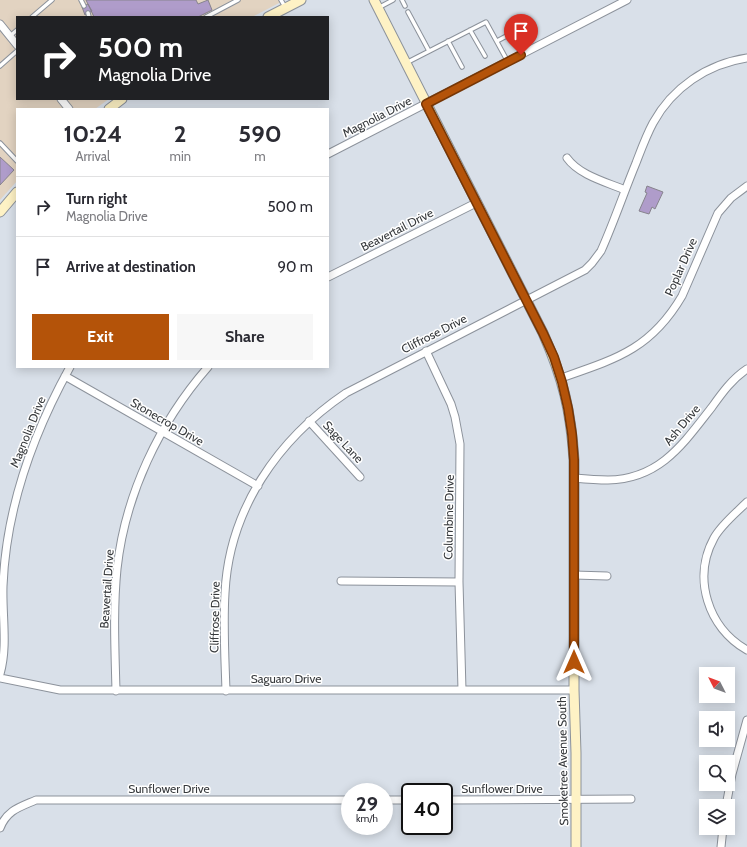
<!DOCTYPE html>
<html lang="en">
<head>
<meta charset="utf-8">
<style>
	body { margin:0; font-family:Cabin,sans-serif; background:#f7f7f7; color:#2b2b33; height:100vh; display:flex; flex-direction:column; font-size:15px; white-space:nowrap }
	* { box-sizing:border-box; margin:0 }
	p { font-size:13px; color:#7c7c81 }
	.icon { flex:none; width:22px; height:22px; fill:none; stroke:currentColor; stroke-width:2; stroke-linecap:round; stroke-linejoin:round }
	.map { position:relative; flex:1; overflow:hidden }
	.side { position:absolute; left:16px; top:108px; width:313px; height:260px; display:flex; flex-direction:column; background:#fff; border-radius:0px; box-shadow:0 2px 10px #0003 }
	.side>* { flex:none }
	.hud { position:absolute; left:16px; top:16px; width:313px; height:84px; border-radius:0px; box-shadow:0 2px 10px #0003; background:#202124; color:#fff; overflow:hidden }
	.needle { width:26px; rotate:312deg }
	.tools { position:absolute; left:699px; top:667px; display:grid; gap:8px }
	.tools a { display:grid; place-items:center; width:36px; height:36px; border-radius:0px; background:#fff; box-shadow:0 2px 10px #0003; font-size:20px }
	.speed { position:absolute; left:341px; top:783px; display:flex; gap:8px; font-size:20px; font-weight:700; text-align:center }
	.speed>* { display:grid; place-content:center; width:52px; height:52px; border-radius:50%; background:#fff; box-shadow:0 2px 10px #0003; line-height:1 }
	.speed small { font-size:10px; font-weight:400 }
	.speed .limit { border:2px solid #111; border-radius:6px; background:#fff; color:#111 }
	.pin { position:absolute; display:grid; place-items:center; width:34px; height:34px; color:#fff; margin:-41px -17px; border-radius:50% 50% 50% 0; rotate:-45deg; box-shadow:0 0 4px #0007 }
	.pin .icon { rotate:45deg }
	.me { position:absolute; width:44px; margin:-22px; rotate:0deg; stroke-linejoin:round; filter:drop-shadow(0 0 3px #0008) }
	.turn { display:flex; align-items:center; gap:14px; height:84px; padding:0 16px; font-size:18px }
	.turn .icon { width:52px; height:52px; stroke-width:2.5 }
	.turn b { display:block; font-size:28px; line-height:34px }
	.eta { display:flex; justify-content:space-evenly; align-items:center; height:68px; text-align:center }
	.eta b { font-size:24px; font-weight:800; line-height:28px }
	.action { display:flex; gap:8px; margin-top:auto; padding:8px 16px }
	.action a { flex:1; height:46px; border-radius:0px; background:#b45309; color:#fff; font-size:16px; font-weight:800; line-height:46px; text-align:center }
	.action a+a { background:#f7f7f7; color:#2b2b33 }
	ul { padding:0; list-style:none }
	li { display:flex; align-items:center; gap:12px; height:60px; padding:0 16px; border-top:1px solid #e1e1e2 }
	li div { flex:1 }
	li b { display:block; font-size:15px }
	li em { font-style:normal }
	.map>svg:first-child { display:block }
	.commercial { fill:#e2d3c1 }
	.building { fill:#af9cca; stroke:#87838d }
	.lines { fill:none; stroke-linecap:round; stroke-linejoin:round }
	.lane-casing { stroke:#8c929b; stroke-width:5.5 }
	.street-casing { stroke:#8c929b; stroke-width:9 }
	.secondary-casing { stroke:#8c929b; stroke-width:11 }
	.lane { stroke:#fff; stroke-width:3.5 }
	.street { stroke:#fff; stroke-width:7 }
	.secondary { stroke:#fef2c5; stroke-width:9 }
	.route-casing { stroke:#753606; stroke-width:10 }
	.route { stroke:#b45309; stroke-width:7 }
	.labels { text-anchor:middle; stroke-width:3; stroke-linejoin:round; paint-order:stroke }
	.street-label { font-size:12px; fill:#373a3d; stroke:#fff }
</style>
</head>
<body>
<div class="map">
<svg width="747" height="847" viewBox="0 0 747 847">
	<rect width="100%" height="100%" fill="#d9e0e9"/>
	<path class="commercial" d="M0,0H285L252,17H17V99H109L95,109H17V181L0,200Z"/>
	<path class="building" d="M86,0H196L198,4L208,0L212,10L198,17H94Z
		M88,4L92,11L85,15L82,7Z
		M0,157L14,170L0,185Z
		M647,186L663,192L655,209L652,207L649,214L639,211L647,193L645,192Z"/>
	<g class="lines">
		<g class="lane-casing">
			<path id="lane" d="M81,0L84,6
				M281,0L285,7
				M402,0L405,6
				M378,8L393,0
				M408,12L429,51
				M88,13L89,17
				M32,17L52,0
				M206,17L238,0
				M470,30L485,56
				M10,36L17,30
				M448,41L462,67
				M497,41L531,23
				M406,63L486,22L508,62
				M0,66L17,51
				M0,143L17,161"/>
		</g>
		<g class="street-casing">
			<path id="street" d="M0,24L17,45
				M61,99L69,109
				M328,154L627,0
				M567,158C579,175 606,182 625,190
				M328,277L476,203
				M426,351L451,404L455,417L460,444L459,582L462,690
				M65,376L258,486
				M561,378C616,359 651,349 682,296L718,213L731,198L747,186
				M309,421L360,477
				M574,478C585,479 596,480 608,480C660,479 683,444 712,407C722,393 732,379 747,369
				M747,502C736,513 721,525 714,538C692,578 708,628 747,650
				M574,575L607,576
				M341,581L459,582
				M0,674C8,646 2,616 3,586C6,509 33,434 70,367
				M0,678L60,690H574
				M116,691C115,650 113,610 117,569C125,495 159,423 208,367
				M226,691C225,658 223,626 225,593C229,509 278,439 346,393L585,270L592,263L601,251C614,222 624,192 636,163C641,150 646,136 653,123C672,88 707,64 747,58
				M384,800H410
				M444,800L631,799
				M726,806L732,774L747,720
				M0,828C7,810 20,807 36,800H350
				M721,847L723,828"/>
		</g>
		<g class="secondary-casing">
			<path id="secondary" d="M374,0L543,333C563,378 571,411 574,460V690L576,753V847
				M268,17L301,0
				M109,109L122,99
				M0,212L17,192"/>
		</g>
		<use href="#lane" class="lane"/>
		<use href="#street" class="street"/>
		<use href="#secondary" class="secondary"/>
	</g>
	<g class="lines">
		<g class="route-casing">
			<path id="route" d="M521,55L426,104L543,333L554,357L562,382L568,408L572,434L574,460V662"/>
		</g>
		<use href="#route" class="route"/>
	</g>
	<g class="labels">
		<g class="street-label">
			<text transform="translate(377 117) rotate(-27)" y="4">Magnolia Drive</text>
			<text transform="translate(397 230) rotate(-27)" y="4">Beavertail Drive</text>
			<text transform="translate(681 267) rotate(-66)" y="4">Poplar Drive</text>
			<text transform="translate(434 334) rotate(-27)" y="4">Cliffrose Drive</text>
			<text transform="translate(167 422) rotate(30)" y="4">Stonecrop Drive</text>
			<text transform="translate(682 425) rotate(-50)" y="4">Ash Drive</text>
			<text transform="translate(28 432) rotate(-68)" y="4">Magnolia Drive</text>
			<text transform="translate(343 442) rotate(47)" y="4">Sage Lane</text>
			<text transform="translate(449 517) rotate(-89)" y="4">Columbine Drive</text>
			<text transform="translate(107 589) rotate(-86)" y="4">Beavertail Drive</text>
			<text transform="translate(215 617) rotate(-89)" y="4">Cliffrose Drive</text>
			<text x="286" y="683">Saguaro Drive</text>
			<text transform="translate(563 761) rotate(-91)" y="4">Smoketree Avenue South</text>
			<text x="169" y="793">Sunflower Drive</text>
			<text x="502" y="793">Sunflower Drive</text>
		</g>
	</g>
</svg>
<div class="tools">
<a><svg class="needle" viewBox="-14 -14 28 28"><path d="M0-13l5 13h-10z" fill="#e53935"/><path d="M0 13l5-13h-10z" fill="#7c7c81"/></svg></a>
<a><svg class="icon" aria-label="sound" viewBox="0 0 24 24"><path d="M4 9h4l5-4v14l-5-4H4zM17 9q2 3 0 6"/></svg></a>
<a><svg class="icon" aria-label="search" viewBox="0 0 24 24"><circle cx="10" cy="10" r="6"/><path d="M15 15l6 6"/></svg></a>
<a><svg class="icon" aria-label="layers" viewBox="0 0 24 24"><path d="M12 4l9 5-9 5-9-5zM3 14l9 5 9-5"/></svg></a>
</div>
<div class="speed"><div>29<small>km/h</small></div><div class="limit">40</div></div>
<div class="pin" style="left:521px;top:55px;background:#d93025"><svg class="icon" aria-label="arrive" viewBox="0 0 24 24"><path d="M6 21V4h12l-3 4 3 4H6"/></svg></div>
<svg class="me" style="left:574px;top:662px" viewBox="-20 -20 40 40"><path d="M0-17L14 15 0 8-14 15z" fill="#b45309" stroke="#fff" stroke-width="4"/></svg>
<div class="hud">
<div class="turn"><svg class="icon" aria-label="right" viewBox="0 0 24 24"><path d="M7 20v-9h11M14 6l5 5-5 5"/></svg><div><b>500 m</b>Magnolia Drive</div></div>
</div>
<section class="side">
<div class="eta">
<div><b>10:24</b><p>Arrival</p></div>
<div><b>2</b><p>min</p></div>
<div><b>590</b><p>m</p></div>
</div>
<ul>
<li><svg class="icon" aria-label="right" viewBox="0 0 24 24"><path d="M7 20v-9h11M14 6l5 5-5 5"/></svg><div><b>Turn right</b><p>Magnolia Drive</p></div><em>500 m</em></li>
<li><svg class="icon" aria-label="arrive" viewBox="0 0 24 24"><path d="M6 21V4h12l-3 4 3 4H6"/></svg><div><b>Arrive at destination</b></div><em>90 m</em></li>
</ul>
<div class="action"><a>Exit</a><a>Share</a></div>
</section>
</div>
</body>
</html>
